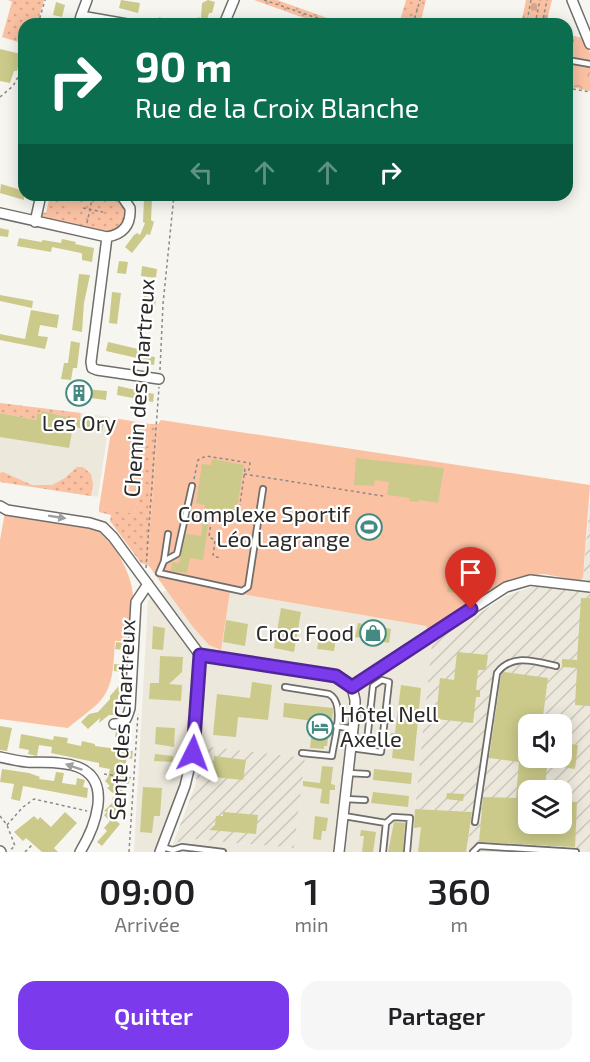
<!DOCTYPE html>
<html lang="fr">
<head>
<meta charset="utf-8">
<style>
	body { margin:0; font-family:"Exo 2",sans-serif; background:#f6f6f6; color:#202124; height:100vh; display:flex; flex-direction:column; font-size:22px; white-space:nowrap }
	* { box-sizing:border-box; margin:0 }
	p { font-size:20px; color:#757577 }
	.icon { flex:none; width:33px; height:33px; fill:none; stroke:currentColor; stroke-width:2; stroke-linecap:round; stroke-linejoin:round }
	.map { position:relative; height:852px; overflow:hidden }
	.details { display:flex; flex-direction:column; background:#fff; flex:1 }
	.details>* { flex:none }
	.hud { position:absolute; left:18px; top:18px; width:555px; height:183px; border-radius:18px; box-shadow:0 3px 15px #0003; background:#0b6e4f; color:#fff; overflow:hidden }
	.buttons { position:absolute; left:518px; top:714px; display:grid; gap:12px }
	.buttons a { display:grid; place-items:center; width:54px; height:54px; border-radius:12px; background:#fff; box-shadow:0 3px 15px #0003; font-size:30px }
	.pin { position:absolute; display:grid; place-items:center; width:51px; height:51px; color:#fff; margin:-62px -26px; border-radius:50% 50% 50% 0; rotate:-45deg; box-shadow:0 0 6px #0007 }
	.pin .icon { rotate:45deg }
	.me { position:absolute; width:66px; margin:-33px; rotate:3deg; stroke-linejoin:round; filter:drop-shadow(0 0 4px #0008) }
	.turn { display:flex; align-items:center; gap:21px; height:126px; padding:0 18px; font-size:27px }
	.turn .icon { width:78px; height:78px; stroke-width:2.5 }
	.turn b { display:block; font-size:42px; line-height:51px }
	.lanes { display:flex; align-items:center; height:57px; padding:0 18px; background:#0003; justify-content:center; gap:30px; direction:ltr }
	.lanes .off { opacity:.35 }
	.eta { display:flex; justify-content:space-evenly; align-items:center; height:102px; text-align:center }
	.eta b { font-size:36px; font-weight:600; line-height:42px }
	.primary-button { display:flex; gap:12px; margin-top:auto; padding:12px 18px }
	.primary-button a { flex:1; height:69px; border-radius:18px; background:#7c3aed; color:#fff; font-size:24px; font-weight:600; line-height:69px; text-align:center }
	.primary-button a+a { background:#f6f6f6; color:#202124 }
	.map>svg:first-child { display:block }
	.built { fill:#ede8dc }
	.industrial { fill:url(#industrial-furrows); fill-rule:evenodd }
	.grass { fill:url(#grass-dots) }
	.cemetery { fill:url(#cemetery-stones) }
	.park { fill:url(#park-crowns) }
	.pitch { fill:#fbc1a3 }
	.building { fill:#cbca8a }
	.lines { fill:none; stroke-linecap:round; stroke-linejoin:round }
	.service-casing { stroke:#706e6a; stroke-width:8 }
	.minor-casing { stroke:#706e6a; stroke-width:12 }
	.path { stroke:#8b8a87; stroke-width:1.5; stroke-dasharray:3 3; stroke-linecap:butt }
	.service { stroke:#fff; stroke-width:4.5 }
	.minor { stroke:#fff; stroke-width:9 }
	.oneway { fill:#a09f9f }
	.route-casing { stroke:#51269a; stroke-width:15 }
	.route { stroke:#7c3aed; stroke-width:10 }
	.labels { text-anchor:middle; stroke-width:4.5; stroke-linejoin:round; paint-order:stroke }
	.street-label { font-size:22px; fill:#2b2a29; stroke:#fff }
	.poi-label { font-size:22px; fill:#2b2a29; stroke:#fff; text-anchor:end }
</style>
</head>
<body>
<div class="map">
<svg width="590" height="852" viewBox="0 0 590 852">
	<defs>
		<pattern id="industrial-furrows" width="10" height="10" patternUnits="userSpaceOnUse" patternTransform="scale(1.5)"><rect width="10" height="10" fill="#ede8dc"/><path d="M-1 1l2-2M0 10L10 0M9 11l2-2" fill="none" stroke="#cbc7bd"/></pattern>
		<pattern id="grass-dots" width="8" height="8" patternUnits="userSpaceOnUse" patternTransform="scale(1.5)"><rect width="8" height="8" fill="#fbc1a3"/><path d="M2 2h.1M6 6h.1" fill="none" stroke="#d7a68c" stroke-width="1.8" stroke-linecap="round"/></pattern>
		<pattern id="cemetery-stones" width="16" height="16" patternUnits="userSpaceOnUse" patternTransform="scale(1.5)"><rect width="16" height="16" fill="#fbc1a3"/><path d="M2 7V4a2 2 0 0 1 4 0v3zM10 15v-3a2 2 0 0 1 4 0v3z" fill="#d7a68c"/></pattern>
		<pattern id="park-crowns" width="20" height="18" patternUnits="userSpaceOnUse" patternTransform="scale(1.5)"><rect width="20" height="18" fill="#fbc1a3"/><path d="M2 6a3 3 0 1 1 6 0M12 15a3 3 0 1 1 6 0" fill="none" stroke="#d7a68c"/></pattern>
	</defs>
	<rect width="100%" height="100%" fill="#f7f5f0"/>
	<path class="built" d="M0,403L110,417L98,497L0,482Z
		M167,590L221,649L230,592L426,626L432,643L415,809L473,812L469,844L590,850V852H171L174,841L190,844L191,839L294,848L305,758L190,745L186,773L156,852H134L148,600Z"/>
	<path class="industrial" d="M590,502V850L468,844L472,812L415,809L432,643L506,596L531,587H551L576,592L583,577ZM528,724H561V758H528ZM528,790H561V824H528Z
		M202,746L305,758L294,848L191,839L190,844L174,841L195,786Z"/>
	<path class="grass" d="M8,0H44L37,24H24V44L2,37L12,2Z
		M254,0H277L344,24H321Z
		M406,0H426L420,24H399Z
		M50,195H117L125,201L128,220L113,234L42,218L41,212L46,213Z
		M0,403L81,413L79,421L77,419L76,422L60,417V415L42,412L41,414L37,413L36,420L0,413Z
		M150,424H158L148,552L149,566L141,563L110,521L111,515L99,512V508L135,513Z
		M77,467H83L91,474L93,484L91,496L0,482V473L3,472L32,485H52L65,478Z"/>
	<path class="cemetery" d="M526,0H552L546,24H521Z
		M567,34L578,37L567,86Z"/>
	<path class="park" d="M578,37L584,38L590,53V61L573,58Z
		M572,64L590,67V91L567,86Z"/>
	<path class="pitch" d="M68,200L81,203L79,214L66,211Z
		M113,418L150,424L135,514L99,508Z
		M161,420L590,485L583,577L581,581L544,574L519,577L428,631L426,626L230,592L221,650L209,645L193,627L149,566L148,552L158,424Z
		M5,512L94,528C113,540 131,571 133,595C135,610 132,626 131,641H115C113,665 115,690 94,707C86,714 77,720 68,728L0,719V540Z"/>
	<path class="building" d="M121,0L140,3L138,13L119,8Z
		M208,0L215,2L212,13H209L207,20L215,24H196L198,17L201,18L202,3Z
		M56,2L65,5L62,17L53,15Z
		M159,17L176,23V24H157Z
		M0,49L21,54L17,71H14L10,83L0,81Z
		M1,184L24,191V200L0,193Z
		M144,199H152L151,220L154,222L150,235L147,234L132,253L125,247L134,235L137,233L140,235L145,223L143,222Z
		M0,228L9,230L8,237L0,236Z
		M19,238L41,242L43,240L61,243L62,239L76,242L75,244L94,248L92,262L82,260V254L81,253L52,247L51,252L17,246Z
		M119,261L128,262L126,274L117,273Z
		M142,266L157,269L156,278L141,276Z
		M79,274L90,275L84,303L82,332L72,330Z
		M112,292L121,293L117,324L109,323Z
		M0,295L33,301L32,308L0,301Z
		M144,296L156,298L155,307L142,305Z
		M31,310L59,315L57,328L40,325L38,336L48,337L45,349L0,340V334L25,339Z
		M71,341L80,343L77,368H73L71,380L61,379L64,363H68Z
		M108,342L138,349V352L142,353V355L155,357L154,365L141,363L136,361L137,358L106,351Z
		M118,386L154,394L153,402L117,395Z
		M73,388L107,391L106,400L84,397V401L72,397Z
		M42,411L79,420L82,416L104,420L102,432L73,427L69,448L0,437V413L36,420L37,413L41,414Z
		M356,458L444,468L438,503L419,500L418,502L409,501L410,498L387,495L389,482L375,480L374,486L354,485Z
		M212,459L244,465L236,515L210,511L203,560L190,558L187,573L171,571L172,562L179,563L186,534L201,536L205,505L196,503L202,464L211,465Z
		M452,556L462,558L456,593L447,592Z
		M581,598H590V706L575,705L577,668L562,667V659L577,660Z
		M281,608L301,612L294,652L274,648Z
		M226,620L248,624L245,646L223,642Z
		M358,623L391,629L389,643L355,637Z
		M153,626L165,628L163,650L152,649Z
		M319,637L336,640L334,651L317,649Z
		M116,642L127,643L125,681L122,672L114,671V664L123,665L124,650L115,649Z
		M457,652L488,655L486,670H478L476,690H480V697H476L473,723L436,719L440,678L454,680Z
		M160,656L183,657L182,672L169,684L182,685L181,701L149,699L150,683H159Z
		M504,672L548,678L542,724H528V758H561V743L578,745L575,769L547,765L545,790H528V824H561V801L577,802L575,847L479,842L483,797L516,798L519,762L489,758L501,675Z
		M123,681L124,699L119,704L120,708L116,715H109L99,723L100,718L88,729L81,722L89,714L98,712L110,699V696Z
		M252,682L272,685L268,720L238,717L236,737L213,735L217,694L250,698Z
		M401,685L421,688L414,761L392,758L394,739H390L391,733H395Z
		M284,703L333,708L332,723H330L327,746H324V749L310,748L313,721L283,717Z
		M0,726L12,728L7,751L0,750Z
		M156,727L175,728L174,747L155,744Z
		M116,731L131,732L130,740L115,737Z
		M21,734L53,740L54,736L68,738L67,743L81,746L82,741L95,744V746L133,751L132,759L127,758L125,766H123L121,777L130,778L129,783L119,794L125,799L116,808L122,813L115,820L120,824L102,846L97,842L107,831L104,828L110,821L104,815L107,812L104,811L114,801L112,799L115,795L107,788L110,786L105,781L108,777L110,769L99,767V763L51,753L52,747L39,745L37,756L28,754L29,750L19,748Z
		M155,754L173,756V762L154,761Z
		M214,756L246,760L243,780L213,777Z
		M322,766L333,767L331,784L335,785V790H330L329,804L320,803L322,789L303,786V781L320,783Z
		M2,769L29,773L40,777L39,779L54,781L56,772L64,773L62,783L76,785L77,778L85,780L83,787L88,788L87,798L23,786L20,801L11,799L14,784L0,782Z
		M374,769L412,773L411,784L373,780Z
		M143,787L162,788L160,816H154L152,833L140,832Z
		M373,792L409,796L408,807L371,803Z
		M447,793L464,794L463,801L446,799Z
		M415,809L472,812L466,852H418L421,827L414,828Z
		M65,812L77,823L54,848L58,852H42L26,838L23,841L14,832L34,816L38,820L40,817L51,827Z
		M223,812L258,815L256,834L209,830L215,825L216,816H223Z
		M315,816L328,818L326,831H322L321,840L313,839Z
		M394,822L405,823L403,852H388Z
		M361,830L376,832L373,852H362L364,836H360Z"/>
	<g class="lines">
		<g class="service-casing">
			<path id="service" d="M573,61L590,64
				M168,534L164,561L159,573L242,591L248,587L263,489
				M164,561L177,554L192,486
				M285,687L329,694C346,703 334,740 332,756L302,753
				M336,726L353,729
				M351,748L381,752L389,682L382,680L373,686L366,750
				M348,773L367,774
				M345,799L365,800
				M344,816L386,823L383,852
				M475,822L497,673C512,653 535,661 556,666
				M386,823L393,817L410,818L407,852
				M162,847L173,850L182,847L223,852
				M473,852L479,846L576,852"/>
		</g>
		<g class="minor-casing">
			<path id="minor" d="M572,0L590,44
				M81,16L87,0
				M79,24L81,16L127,24
				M224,24L234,0
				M0,213L107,237C124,234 131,224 130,208L121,195
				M35,222L41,195
				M107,237L91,362L92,368L97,370L159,379
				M0,506L7,510L90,523L103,527L113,537L200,655L193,753L185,786L160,852
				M200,655L336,676L352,687L506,587L530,580L590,587
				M114,724C126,724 127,718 130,708L136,602L148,584
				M0,757C9,759 18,761 27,762C44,763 62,761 78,767C114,781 94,829 80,852
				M0,851L1,852
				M339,852L355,711V700L352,687"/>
		</g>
		<path class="path" d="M264,0L314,17L327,20L334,24
			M531,0L527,21L541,24
			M38,24L45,0
			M413,24L420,0
			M535,24L540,0
			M542,24L547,0
			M567,39L573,40L569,57
			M567,88L590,92
			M0,97L13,86L24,66
			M83,208L103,212
			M87,223L93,195
			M160,370L163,304L174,195
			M244,474L383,496
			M194,479L198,460L206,456L250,463L249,470L245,469L238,518
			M191,511L238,518L237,522L251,524
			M212,515L209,537L215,540L213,556L220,558
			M146,568L159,387
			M104,774L133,778
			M0,816L7,825L15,846L9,851
			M7,825L23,807L34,799L87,811
			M25,852L33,844
			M129,852L138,714"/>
		<use href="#service" class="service"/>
		<use href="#minor" class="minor"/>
	</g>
	<defs><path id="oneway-solid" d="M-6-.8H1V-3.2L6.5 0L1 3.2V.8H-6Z" transform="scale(1.5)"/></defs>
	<g class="oneway">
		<use href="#oneway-solid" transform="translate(57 517) rotate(9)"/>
		<use href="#oneway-solid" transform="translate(74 767) rotate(-161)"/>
	</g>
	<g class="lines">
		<g class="route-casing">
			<path id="route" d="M193,753L200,655L336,676L352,687L471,609"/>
		</g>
		<use href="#route" class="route"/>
	</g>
	<defs>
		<g id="building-ring" transform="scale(1.35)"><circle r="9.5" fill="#fff" stroke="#448a82" stroke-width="1.5"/><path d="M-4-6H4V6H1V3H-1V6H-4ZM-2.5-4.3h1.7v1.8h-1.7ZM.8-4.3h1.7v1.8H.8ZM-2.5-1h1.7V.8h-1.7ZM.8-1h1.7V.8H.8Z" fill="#448a82"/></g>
		<g id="stadium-ring" transform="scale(1.35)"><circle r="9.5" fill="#fff" stroke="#448a82" stroke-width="1.5"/><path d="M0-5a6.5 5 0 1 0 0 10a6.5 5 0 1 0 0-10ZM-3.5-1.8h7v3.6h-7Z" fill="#448a82"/></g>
		<g id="shop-ring" transform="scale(1.35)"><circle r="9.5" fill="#fff" stroke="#448a82" stroke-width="1.5"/><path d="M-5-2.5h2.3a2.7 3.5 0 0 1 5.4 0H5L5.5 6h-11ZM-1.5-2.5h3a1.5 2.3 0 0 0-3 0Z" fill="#448a82"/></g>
		<g id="hotel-ring" transform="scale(1.35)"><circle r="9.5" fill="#fff" stroke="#448a82" stroke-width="1.5"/><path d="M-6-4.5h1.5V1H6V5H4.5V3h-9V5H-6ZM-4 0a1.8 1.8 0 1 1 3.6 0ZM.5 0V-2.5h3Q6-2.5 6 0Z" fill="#448a82"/></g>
	</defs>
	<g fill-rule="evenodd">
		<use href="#building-ring" x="79" y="393"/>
		<use href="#stadium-ring" x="369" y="527"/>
		<use href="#shop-ring" x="373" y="633"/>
		<use href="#hotel-ring" x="320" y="727"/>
	</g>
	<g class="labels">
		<g class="street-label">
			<text transform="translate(139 388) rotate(-86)" y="8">Chemin des Chartreux</text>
			<text transform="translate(122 720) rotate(-87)" y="8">Sente des Chartreux</text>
		</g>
		<g class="poi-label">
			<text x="79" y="431" text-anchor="middle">Les Ory</text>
			<text x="350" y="522">Complexe Sportif<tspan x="350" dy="25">Léo Lagrange</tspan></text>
			<text x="354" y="641">Croc Food</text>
			<text x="340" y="722" text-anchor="start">Hôtel Nell<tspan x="340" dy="25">Axelle</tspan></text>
		</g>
	</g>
</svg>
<div class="buttons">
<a><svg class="icon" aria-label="sound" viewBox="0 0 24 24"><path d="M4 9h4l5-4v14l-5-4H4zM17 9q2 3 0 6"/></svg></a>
<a><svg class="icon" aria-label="layers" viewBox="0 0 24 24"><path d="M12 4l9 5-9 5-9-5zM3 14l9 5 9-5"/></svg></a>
</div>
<div class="pin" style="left:471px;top:609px;background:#d93025"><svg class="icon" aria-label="arrive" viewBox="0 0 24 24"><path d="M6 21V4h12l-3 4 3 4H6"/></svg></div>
<svg class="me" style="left:193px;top:753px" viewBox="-20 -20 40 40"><path d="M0-17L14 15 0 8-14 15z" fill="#7c3aed" stroke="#fff" stroke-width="4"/></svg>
<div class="hud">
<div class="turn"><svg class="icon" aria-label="right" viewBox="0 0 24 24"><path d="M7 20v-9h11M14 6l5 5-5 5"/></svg><div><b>90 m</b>Rue de la Croix Blanche</div></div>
<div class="lanes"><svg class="icon off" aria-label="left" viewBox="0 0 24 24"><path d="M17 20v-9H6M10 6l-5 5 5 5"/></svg><svg class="icon off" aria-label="ahead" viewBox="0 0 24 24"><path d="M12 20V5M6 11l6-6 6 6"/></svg><svg class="icon off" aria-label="ahead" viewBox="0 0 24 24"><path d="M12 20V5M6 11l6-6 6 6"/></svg><svg class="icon" aria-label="right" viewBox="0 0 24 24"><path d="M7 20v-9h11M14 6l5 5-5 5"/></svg></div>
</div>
</div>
<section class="details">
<div class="eta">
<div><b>09:00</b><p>Arrivée</p></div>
<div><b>1</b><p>min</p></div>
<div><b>360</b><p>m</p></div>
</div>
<div class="primary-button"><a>Quitter</a><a>Partager</a></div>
</section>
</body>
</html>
